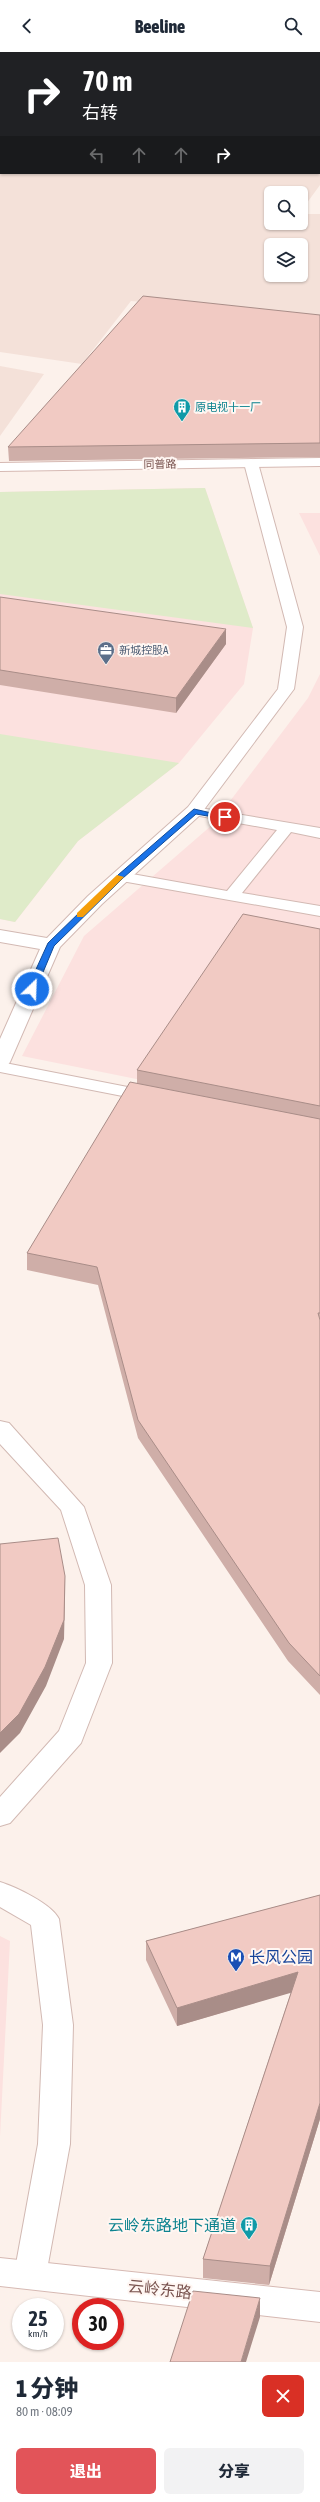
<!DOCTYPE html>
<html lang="zh">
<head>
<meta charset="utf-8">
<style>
	body { margin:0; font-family:"Asap Condensed","Noto Sans SC",sans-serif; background:#f2f2f3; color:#1f2937; height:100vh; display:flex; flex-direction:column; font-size:15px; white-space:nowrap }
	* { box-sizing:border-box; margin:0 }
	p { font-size:13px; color:#747a83 }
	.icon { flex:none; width:22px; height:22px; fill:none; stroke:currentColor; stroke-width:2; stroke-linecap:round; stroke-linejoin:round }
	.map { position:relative; height:2310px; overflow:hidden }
	.sheet { display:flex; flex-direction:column; background:#fff; flex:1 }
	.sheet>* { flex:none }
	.banner { position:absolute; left:0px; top:0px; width:320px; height:122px; box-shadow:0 1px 3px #0004; background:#202124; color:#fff; overflow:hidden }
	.controls { position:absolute; left:264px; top:134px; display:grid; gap:8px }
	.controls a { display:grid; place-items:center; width:44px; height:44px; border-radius:6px; background:#fff; box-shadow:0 1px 3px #0004; font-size:20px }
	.speed { position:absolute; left:12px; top:2246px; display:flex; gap:8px; font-size:20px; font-weight:700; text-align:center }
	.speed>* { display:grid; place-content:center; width:52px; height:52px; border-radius:50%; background:#fff; box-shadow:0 1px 3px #0004; line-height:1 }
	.speed small { font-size:10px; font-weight:400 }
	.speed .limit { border:6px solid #d22; background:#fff; color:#111 }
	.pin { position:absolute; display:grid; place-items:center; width:34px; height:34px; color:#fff; margin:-17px; border:2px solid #fff; border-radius:50%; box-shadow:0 1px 4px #0007 }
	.me { position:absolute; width:44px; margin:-22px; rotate:24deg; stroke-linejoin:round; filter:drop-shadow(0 0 3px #0008) }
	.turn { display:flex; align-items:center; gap:14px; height:84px; padding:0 16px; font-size:18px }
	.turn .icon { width:52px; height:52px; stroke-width:2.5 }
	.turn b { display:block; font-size:28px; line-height:34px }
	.lanes { display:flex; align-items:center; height:38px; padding:0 16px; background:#0003; justify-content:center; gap:20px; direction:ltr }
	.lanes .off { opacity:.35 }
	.round { display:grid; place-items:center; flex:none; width:42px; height:42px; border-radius:6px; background:#f2f2f3 }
	.head { display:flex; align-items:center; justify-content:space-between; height:68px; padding:0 16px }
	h1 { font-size:24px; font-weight:800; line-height:30px }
	.action { display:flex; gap:8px; margin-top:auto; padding:8px 16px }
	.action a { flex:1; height:46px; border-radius:6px; background:#e25459; color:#fff; font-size:16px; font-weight:800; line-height:46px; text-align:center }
	.action a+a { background:#f2f2f3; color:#1f2937 }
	header { display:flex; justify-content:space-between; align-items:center; height:52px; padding:0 16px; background:#fff; font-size:18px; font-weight:800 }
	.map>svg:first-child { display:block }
	.residential { fill:#f4e1d9; fill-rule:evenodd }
	.commercial { fill:#fce1df }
	.green { fill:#dfebc9 }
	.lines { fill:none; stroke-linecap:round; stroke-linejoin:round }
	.lane-casing { stroke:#d2b9b3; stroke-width:2 }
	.street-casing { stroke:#d2b9b3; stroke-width:2 }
	.secondary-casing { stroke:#d6b9b3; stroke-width:2 }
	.lane { fill:#fff; fill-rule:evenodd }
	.street { fill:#fff; fill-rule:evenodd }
	.secondary { fill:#fff; fill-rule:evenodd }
	.wall { fill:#cfaea8 }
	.shaded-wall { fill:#a98d88 }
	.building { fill:#f1cac3; stroke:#a98d88 }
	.route { fill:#1a73e8; stroke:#114b97 }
	.slow { fill:#f59e0b }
	.labels { text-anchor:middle; stroke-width:4; stroke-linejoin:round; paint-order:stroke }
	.far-culture-label { font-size:11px; fill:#0d838f; stroke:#fff6f2; text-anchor:start }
	.far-street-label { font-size:11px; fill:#78524e; stroke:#fff6f2 }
	.far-service-label { font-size:11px; fill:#4e5e75; stroke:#fff6f2; text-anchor:start }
	.near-transit-label { font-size:16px; fill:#164399; stroke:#fff6f2; text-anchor:start }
	.near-culture-label { font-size:16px; fill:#0d838f; stroke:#fff6f2; text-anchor:end }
	.near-street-label { font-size:16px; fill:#78524e; stroke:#fff6f2 }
</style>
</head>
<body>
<header><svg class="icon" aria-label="back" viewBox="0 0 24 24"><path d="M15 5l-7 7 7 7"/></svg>Beeline<svg class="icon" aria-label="search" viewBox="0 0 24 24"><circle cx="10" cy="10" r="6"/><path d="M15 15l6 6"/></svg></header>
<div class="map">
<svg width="320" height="2310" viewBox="0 0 320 2310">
	<rect width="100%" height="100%" fill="#fcf1eb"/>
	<path class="residential" d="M0,98L1,121H319L320,100V133L301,159V141H271V171H301V162H320V266L131,249L82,312L0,300ZM271,193H301V223H271Z
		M0,314L44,322L0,384Z"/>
	<path class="commercial" d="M205,436L253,576L244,632L179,711L78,789L15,870L0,867V440Z
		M299,461H320V504Z
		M320,622V1064L22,1004L84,884L212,773L308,646Z
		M0,1884L10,1889L0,2085Z"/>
	<path class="green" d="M205,436L253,576L0,542V440Z
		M0,682L179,711L78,789L15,870L0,867Z"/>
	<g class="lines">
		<g class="lane-casing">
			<path id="lane" d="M194,755L320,776V786L291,780L242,841L320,854V864L116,828L113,825L116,822L121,820L227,839L277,778L189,762L187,759L189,756Z
				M0,1010L148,1039L154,1040L157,1044L154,1048L148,1049L0,1020Z"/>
		</g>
		<g class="street-casing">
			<path id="street" d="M251,407L258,411L303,575L294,637L200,763L102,852L60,895L10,1010L7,1014L0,1016V987L40,897L0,890V878L47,886L88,844L188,755L278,637L287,575L244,411Z
				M0,1369L9,1371L84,1455L111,1533L112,1611L81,1691L10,1771L0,1774V1745L59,1679L86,1611L85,1533L61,1458L0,1392Z
				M0,1830C16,1835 52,1852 59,1867L73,1973L70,2092L46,2223L41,2233L30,2237L19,2233L14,2223L38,2092L43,1973L31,1873L0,1855Z"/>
		</g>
		<g class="secondary-casing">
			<path id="secondary" d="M320,406V414L0,419V411Z
				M0,2206L320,2240V2270L0,2234Z"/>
		</g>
		<use href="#lane" class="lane"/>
		<use href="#street" class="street"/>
		<use href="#secondary" class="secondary"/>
	</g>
	<path class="wall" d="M274,1H320V95H319V1Z
		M320,263V405L9,409L8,395Z
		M0,545L226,592L176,661L0,633Z
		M320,877V1643L288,1609L138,1386L98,1233L27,1218V1201L137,1031V1018Z
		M320,1843V2067L269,2233L203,2226V2207L291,1940L177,1974L146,1908V1889Z"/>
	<path class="shaded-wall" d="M226,577V592L176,661V646Z
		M65,1524V1543L64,1587L46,1634L20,1681L0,1701V1681Z
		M298,1920L297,1939L177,1974V1956Z
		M320,2051V2067L269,2233L270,2214Z
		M260,2246V2265L246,2310H241Z"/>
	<path class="building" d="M129,0H266L274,1L275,0H312L320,1V84L319,83V1H123Z
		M143,244L320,263V391L8,395Z
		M0,545L226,577L176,646L0,618Z
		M243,862L320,877V1054L137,1018Z
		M130,1030L320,1067V1261H318L320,1268V1624L289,1591L138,1368L97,1215L27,1201Z
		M58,1486L65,1524L64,1568L45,1615L19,1662L0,1681V1492Z
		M320,1843V2051L270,2214L203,2207L298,1920L177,1956L146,1889Z
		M193,2239L260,2246L241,2310H170Z"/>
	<path class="route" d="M194,757L229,765L225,767L196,762L123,826L54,894L36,937L29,938L27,937L48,891L118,823Z"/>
	<path class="slow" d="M117,823L124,825L83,865H77V861Z"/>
	<defs>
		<g id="building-pin" transform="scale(0.9)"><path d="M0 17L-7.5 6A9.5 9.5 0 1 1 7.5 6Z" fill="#0f9aa8" stroke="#fff6f2"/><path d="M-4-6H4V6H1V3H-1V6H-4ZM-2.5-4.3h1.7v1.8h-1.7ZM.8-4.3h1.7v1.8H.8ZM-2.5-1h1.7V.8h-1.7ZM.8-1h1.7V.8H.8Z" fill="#fff"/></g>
		<g id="office-pin" transform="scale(0.9)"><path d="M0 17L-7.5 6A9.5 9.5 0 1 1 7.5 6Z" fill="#5c6f8a" stroke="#fff6f2"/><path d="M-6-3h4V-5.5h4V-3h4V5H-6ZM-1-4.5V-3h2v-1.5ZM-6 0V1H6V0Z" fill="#fff"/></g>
		<g id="metro-pin" transform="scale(0.9)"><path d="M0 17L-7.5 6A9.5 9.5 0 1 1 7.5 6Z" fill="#1a4fb4" stroke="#fff6f2"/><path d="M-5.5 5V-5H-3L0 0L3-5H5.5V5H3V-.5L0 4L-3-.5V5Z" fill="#fff"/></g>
	</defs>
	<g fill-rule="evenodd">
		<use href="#building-pin" x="182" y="355"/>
		<use href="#office-pin" x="106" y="598"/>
		<use href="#metro-pin" x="236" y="1905"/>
		<use href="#building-pin" x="249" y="2173"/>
	</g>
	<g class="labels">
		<g class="far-culture-label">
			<text x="195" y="359">原电视十一厂</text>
		</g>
		<g class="far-street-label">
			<text transform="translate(160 412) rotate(-1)" y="4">同普路</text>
		</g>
		<g class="far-service-label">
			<text x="119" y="602">新城控股A</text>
		</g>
		<g class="near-transit-label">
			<text x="249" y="1911">长风公园</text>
		</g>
		<g class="near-culture-label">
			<text x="236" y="2179">云岭东路地下通道</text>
		</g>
		<g class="near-street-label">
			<text transform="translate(160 2237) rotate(6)" y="6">云岭东路</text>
		</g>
	</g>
</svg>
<div class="controls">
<a><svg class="icon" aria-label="search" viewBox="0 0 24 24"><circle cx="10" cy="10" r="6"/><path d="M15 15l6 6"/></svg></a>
<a><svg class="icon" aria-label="layers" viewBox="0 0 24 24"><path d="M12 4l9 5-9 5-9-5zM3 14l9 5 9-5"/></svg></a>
</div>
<div class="speed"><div>25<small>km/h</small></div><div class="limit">30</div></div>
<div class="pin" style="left:225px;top:765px;background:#d93025"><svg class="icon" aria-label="arrive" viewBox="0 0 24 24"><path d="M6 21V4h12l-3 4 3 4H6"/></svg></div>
<svg class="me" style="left:32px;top:937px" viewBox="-20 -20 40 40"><circle r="17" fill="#1a73e8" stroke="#fff" stroke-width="3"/><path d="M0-11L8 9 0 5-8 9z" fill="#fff"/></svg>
<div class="banner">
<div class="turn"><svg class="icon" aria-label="right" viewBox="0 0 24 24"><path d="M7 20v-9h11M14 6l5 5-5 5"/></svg><div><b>70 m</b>右转</div></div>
<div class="lanes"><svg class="icon off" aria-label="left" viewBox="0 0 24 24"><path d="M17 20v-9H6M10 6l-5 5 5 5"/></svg><svg class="icon off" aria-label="ahead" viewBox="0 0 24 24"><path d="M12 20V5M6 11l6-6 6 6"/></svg><svg class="icon off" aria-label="ahead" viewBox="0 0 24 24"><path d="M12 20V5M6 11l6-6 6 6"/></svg><svg class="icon" aria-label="right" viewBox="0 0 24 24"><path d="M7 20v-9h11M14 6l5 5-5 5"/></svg></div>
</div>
</div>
<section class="sheet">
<div class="head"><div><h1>1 分钟</h1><p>80 m · 08:09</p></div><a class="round" style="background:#d93025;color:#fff"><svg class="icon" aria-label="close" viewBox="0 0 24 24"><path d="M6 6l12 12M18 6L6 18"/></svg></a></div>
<div class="action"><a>退出</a><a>分享</a></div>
</section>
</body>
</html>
